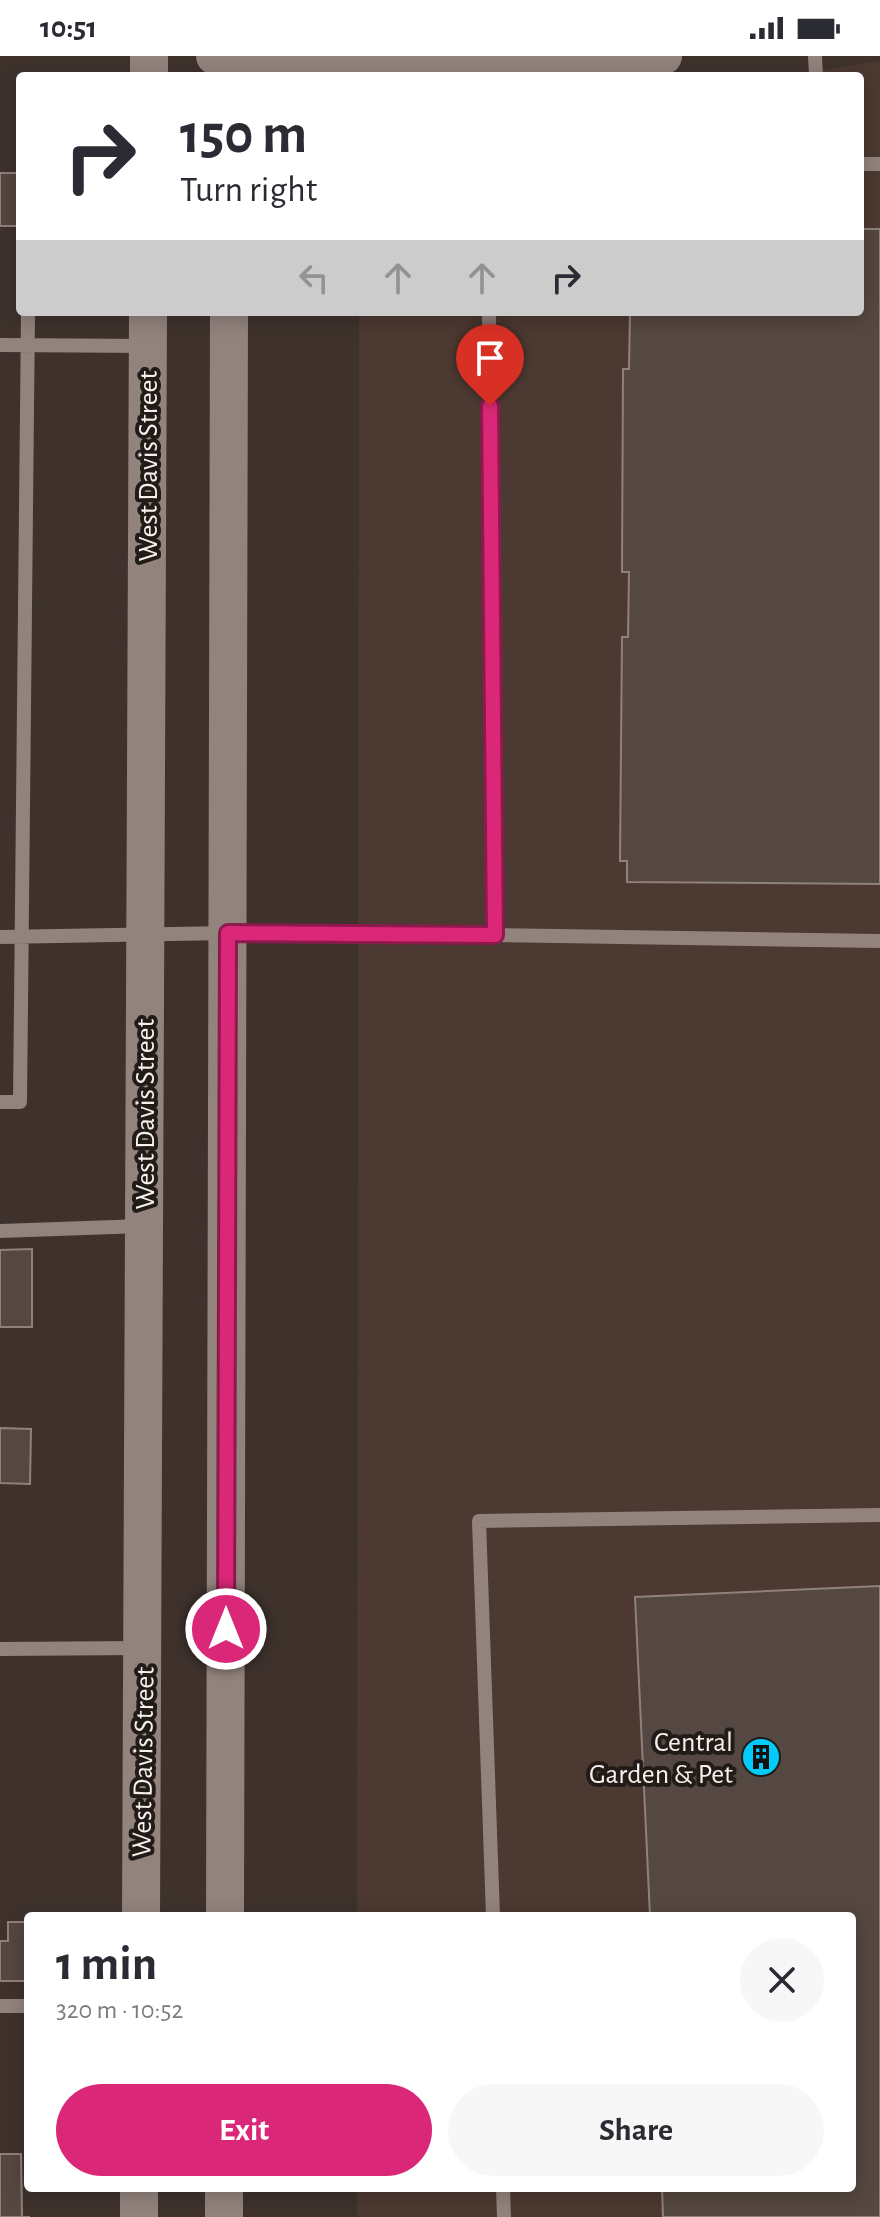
<!DOCTYPE html>
<html lang="en">
<head>
<meta charset="utf-8">
<style>
	body { margin:0; font-family:"Alegreya Sans",sans-serif; background:#f7f7f7; color:#2b2b33; height:100vh; display:flex; flex-direction:column; font-size:30px; white-space:nowrap }
	* { box-sizing:border-box; margin:0 }
	p { font-size:26px; color:#7c7c81 }
	.icon { flex:none; width:44px; height:44px; fill:none; stroke:currentColor; stroke-width:2; stroke-linecap:round; stroke-linejoin:round }
	.map { position:relative; flex:1; overflow:hidden }
	.details { position:absolute; left:24px; top:1856px; width:832px; height:280px; display:flex; flex-direction:column; background:#fff; border-radius:8px; box-shadow:0 4px 20px #0003 }
	.details>* { flex:none }
	.banner { position:absolute; left:16px; top:16px; width:848px; height:244px; border-radius:8px; box-shadow:0 4px 20px #0003; background:#fff; color:#2b2b33; overflow:hidden }
	.pin { position:absolute; display:grid; place-items:center; width:68px; height:68px; color:#fff; margin:-82px -34px; border-radius:50% 50% 50% 0; rotate:-45deg; box-shadow:0 0 8px #0007 }
	.pin .icon { rotate:45deg }
	.me { position:absolute; width:88px; margin:-44px; rotate:0deg; stroke-linejoin:round; filter:drop-shadow(0 0 6px #0008) }
	.turn { display:flex; align-items:center; gap:28px; height:168px; padding:0 32px; font-size:36px }
	.turn .icon { width:104px; height:104px; stroke-width:2.5 }
	.turn b { display:block; font-size:56px; line-height:68px }
	.lanes { display:flex; align-items:center; height:76px; padding:0 32px; background:#0003; justify-content:center; gap:40px; direction:ltr }
	.lanes .off { opacity:.35 }
	.round { display:grid; place-items:center; flex:none; width:84px; height:84px; border-radius:42px; background:#f7f7f7 }
	.overview { display:flex; align-items:center; justify-content:space-between; height:136px; padding:0 32px }
	h1 { font-size:48px; font-weight:600; line-height:60px }
	.action { display:flex; gap:16px; margin-top:auto; padding:16px 32px }
	.action a { flex:1; height:92px; border-radius:48px; background:#db2777; color:#fff; font-size:32px; font-weight:600; line-height:92px; text-align:center }
	.action a+a { background:#f7f7f7; color:#2b2b33 }
	.status { display:flex; justify-content:space-between; align-items:center; height:56px; padding:0 40px; background:#fff; direction:ltr }
	.status svg { height:22px; fill:currentColor }
	.map>svg:first-child { display:block }
	.built { fill:#4c3931 }
	.building { fill:#554741; stroke:#91817b; stroke-width:2 }
	.lines { fill:none; stroke-linecap:round; stroke-linejoin:round }
	.service { stroke:#92837d; stroke-width:14 }
	.secondary { stroke:#92837d; stroke-width:38 }
	.route-casing { stroke:#8e194d; stroke-width:20 }
	.route { stroke:#db2777; stroke-width:14 }
	.labels { text-anchor:middle; stroke-width:8; stroke-linejoin:round; paint-order:stroke }
	.street-label { font-size:28px; fill:#f9f0ed; stroke:#221c19 }
	.poi-label { font-size:28px; fill:#f9f0ed; stroke:#221c19; text-anchor:end }
</style>
</head>
<body>
<div class="status"><b>10:51</b><svg viewBox="0 0 49 12"><path d="M0 12V9h3v3zM5 12V6h3v6zM10 12V3h3v9zM15 12V0h3v12zM26 1h20v11H26zM47 4h2v5h-2z"/></svg></div>
<div class="map">
<svg width="880" height="2161" viewBox="0 0 880 2161">
	<rect width="100%" height="100%" fill="#3f322d"/>
	<path class="built" d="M880,5V2161H357V2132H852V1860H357L359,256H860V20H780Z"/>
	<path class="building" d="M0,117H18V170H0Z
		M860,173H880V828L627,826V805H620L622,581H628L629,516H622L623,313H629L630,256H860Z
		M32,1193V1271H0V1194Z
		M0,1372L31,1373L30,1428L0,1427Z
		M880,1530V2161H663L662,2132H852V1860H650L635,1541Z
		M8,1866H28V1925H0V1885H8Z
		M0,2098H21L22,2161H30H0Z"/>
	<g class="lines">
		<path class="service" d="M815,0L816,20
			M860,108H880
			M0,289L148,290
			M495,879L880,885
			M0,881L228,877L495,879L489,256
			M0,1046H20L28,256
			M0,1175L143,1170
			M0,1593L142,1592
			M493,1860L479,1465L880,1459
			M0,1950H28
			M503,2132L504,2161"/>
		<path class="secondary" d="M215,0L230,7C374,7 519,10 663,0
			M149,20V0
			M141,1860L148,256
			M225,1860L229,256
			M139,2161V2132
			M224,2161V2132"/>
	</g>
	<g class="lines">
		<g class="route-casing">
			<path id="route" d="M226,1573L228,877L495,879L490,350"/>
		</g>
		<use href="#route" class="route"/>
	</g>
	<defs>
		<g id="building-disc" transform="scale(2)"><circle r="9.5" fill="#03cbf9" stroke="#221c19"/><path d="M-4-6H4V6H1V3H-1V6H-4ZM-2.5-4.3h1.7v1.8h-1.7ZM.8-4.3h1.7v1.8H.8ZM-2.5-1h1.7V.8h-1.7ZM.8-1h1.7V.8H.8Z" fill="#111"/></g>
	</defs>
	<g fill-rule="evenodd">
		<use href="#building-disc" x="761" y="1701"/>
	</g>
	<g class="labels">
		<g class="street-label">
			<text transform="translate(147 410) rotate(-90)" y="10">West Davis Street</text>
			<text transform="translate(144 1058) rotate(-90)" y="10">West Davis Street</text>
			<text transform="translate(142 1706) rotate(-89)" y="10">West Davis Street</text>
		</g>
		<g class="poi-label">
			<text x="733" y="1695">Central<tspan x="733" dy="32">Garden &amp; Pet</tspan></text>
		</g>
	</g>
</svg>
<div class="pin" style="left:490px;top:350px;background:#d93025"><svg class="icon" aria-label="arrive" viewBox="0 0 24 24"><path d="M6 21V4h12l-3 4 3 4H6"/></svg></div>
<svg class="me" style="left:226px;top:1573px" viewBox="-20 -20 40 40"><circle r="17" fill="#db2777" stroke="#fff" stroke-width="3"/><path d="M0-11L8 9 0 5-8 9z" fill="#fff"/></svg>
<div class="banner">
<div class="turn"><svg class="icon" aria-label="right" viewBox="0 0 24 24"><path d="M7 20v-9h11M14 6l5 5-5 5"/></svg><div><b>150 m</b>Turn right</div></div>
<div class="lanes"><svg class="icon off" aria-label="left" viewBox="0 0 24 24"><path d="M17 20v-9H6M10 6l-5 5 5 5"/></svg><svg class="icon off" aria-label="ahead" viewBox="0 0 24 24"><path d="M12 20V5M6 11l6-6 6 6"/></svg><svg class="icon off" aria-label="ahead" viewBox="0 0 24 24"><path d="M12 20V5M6 11l6-6 6 6"/></svg><svg class="icon" aria-label="right" viewBox="0 0 24 24"><path d="M7 20v-9h11M14 6l5 5-5 5"/></svg></div>
</div>
<section class="details">
<div class="overview"><div><h1>1 min</h1><p>320 m · 10:52</p></div><a class="round"><svg class="icon" aria-label="close" viewBox="0 0 24 24"><path d="M6 6l12 12M18 6L6 18"/></svg></a></div>
<div class="action"><a>Exit</a><a>Share</a></div>
</section>
</div>
</body>
</html>
